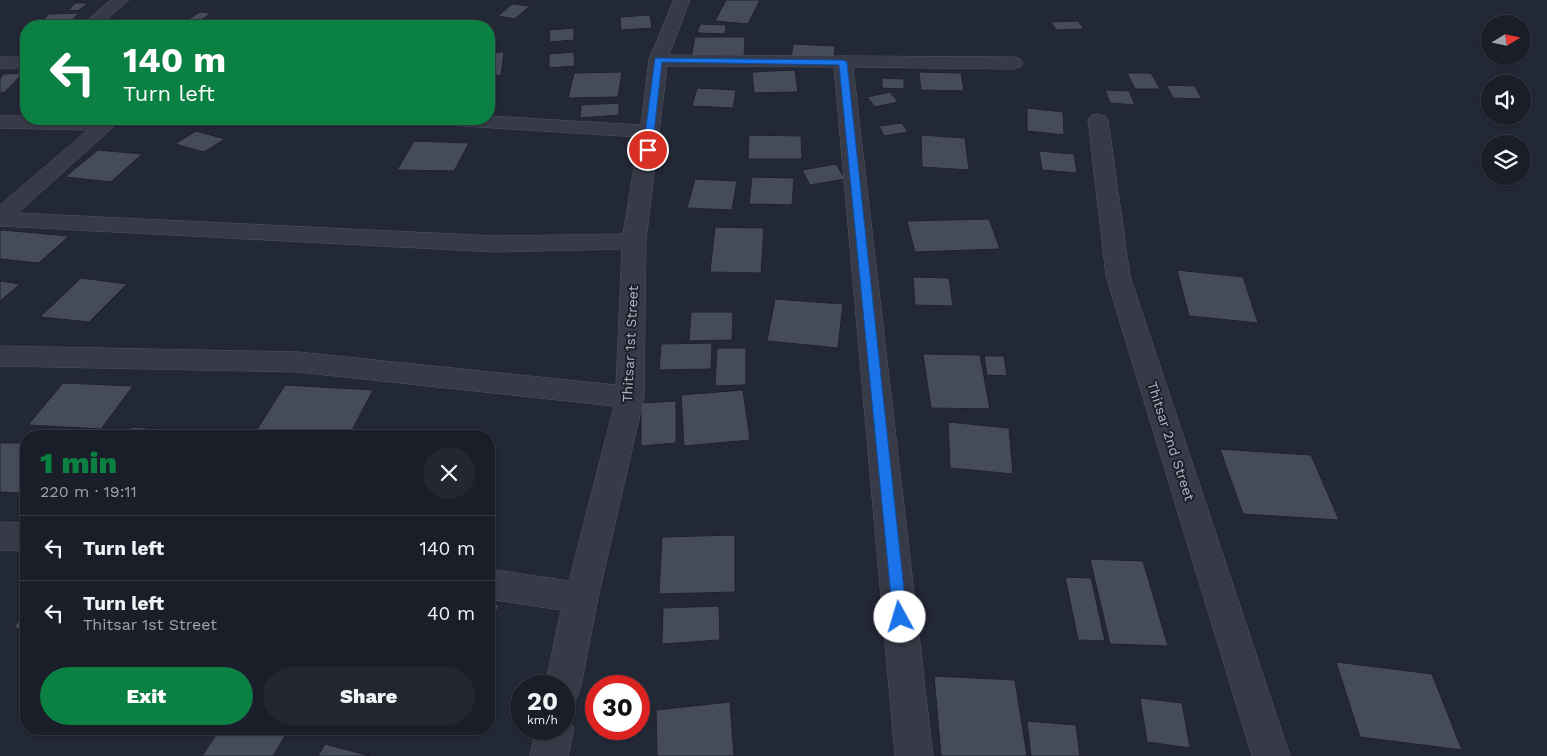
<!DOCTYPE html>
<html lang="en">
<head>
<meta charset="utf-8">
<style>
	body { margin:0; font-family:"Work Sans",sans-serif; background:#232730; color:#f1f3f6; height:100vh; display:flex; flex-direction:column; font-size:19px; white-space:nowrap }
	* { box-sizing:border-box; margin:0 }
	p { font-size:16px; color:#9fa2a8 }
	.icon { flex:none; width:28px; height:28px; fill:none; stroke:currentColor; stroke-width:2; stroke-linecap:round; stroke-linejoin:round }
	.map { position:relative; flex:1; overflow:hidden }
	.sheet { position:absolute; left:20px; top:430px; width:475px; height:305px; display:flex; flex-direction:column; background:#1a1e28; border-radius:20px; box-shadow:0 1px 4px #0004,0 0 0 1px #383c45 }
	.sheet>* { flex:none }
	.guide { position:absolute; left:20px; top:20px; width:475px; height:105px; border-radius:20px; box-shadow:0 1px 4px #0004,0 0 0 1px #383c45; background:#0b8043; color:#fff; overflow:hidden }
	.needle { width:32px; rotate:80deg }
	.controls { position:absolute; left:1481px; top:15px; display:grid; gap:10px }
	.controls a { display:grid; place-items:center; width:50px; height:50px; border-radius:50%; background:#1a1e28; box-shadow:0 1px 4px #0004,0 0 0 1px #383c45; font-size:25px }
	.speed { position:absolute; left:510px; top:675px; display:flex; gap:10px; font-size:25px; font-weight:700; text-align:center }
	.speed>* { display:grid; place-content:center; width:65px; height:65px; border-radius:50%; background:#1a1e28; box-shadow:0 1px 4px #0004,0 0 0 1px #383c45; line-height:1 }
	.speed small { font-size:12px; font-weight:400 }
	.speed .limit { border:8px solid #d22; background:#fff; color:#111 }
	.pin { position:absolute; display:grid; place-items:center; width:42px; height:42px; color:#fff; margin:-21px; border:2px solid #fff; border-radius:50%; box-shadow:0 1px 5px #0007 }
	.me { position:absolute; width:55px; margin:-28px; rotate:354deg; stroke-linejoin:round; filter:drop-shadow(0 0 4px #0008) }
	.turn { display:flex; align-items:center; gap:18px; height:105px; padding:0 20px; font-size:22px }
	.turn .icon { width:65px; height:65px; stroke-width:2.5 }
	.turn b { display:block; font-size:35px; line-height:42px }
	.round { display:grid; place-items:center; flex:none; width:52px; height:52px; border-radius:26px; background:#232730 }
	.overview { display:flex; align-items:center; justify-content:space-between; height:85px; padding:0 20px }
	h1 { font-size:30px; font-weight:800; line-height:38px; color:#0b8043 }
	.action { display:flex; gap:10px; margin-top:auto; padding:10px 20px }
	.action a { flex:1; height:58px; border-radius:30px; background:#0b8043; color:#fff; font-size:20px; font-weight:800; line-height:58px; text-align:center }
	.action a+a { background:#232730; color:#f1f3f6 }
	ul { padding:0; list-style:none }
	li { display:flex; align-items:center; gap:15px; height:65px; padding:0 20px; border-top:1px solid #383c45 }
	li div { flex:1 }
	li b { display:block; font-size:19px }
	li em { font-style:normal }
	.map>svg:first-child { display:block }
	.building { fill:#454b5a; stroke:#1e222d }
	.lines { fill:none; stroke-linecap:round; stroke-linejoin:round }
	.street-casing { stroke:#515561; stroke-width:1 }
	.street { fill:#373b47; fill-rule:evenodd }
	.route { fill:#1a73e8; stroke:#114b97 }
	.labels { text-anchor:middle; stroke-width:4; stroke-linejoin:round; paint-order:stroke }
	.street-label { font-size:14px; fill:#b1b5c3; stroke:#1c202b }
</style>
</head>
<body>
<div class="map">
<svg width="1547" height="756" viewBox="0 0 1547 756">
	<rect width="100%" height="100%" fill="#232836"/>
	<path class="building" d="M726,0H760L748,24L715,21Z
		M75,3H88L80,10L68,11Z
		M512,4L530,6L515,19L498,16Z
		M200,12L211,13L198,22L187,20Z
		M79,13L69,23L38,25L49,14Z
		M650,15L652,28L621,30L620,17Z
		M115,19L149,21L142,26H106Z
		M162,20L197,23L193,26H152Z
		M206,21L245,26H199Z
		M1078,21L1084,29L1056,30L1051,22Z
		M700,24L726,25L725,34L697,33Z
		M574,28V40L550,42L549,30Z
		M695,37H745L744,58H691Z
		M793,44L835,46L834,60L791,59Z
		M504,52L501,75L489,76V53Z
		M574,52L575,66L549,68V54Z
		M795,70L798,92L754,93L752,72Z
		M622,72L618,97L568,98L574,73Z
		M919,72L961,73L964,91L921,90Z
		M23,73L5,92L0,93V78L4,74Z
		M1127,73H1151L1160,89H1135Z
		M882,78L904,79V89L882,88Z
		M1166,85L1195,86L1202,99L1173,98Z
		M697,88L736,90L733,108L692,106Z
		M1105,90L1129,91L1135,105L1110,103Z
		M890,92L898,102L875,107L867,97Z
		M619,103V115L580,118L581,105Z
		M1027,108L1063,112L1064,135L1027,131Z
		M902,123L908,132L884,136L879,126Z
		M196,131L225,139L204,152L175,144Z
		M749,135L801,136L802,159H748Z
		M921,135L965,138L969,170L922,167Z
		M414,141L469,143L454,171L397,170Z
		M98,150L142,154L111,182L65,177Z
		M1039,151L1074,154L1077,173L1042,170Z
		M836,164L845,179L810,185L802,170Z
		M752,177L794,178L792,205L749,204Z
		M695,179L737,181L732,210L687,208Z
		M989,219L1000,249L915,252L907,221Z
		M715,227L764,228L761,273L710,272Z
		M2,230L69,236L39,263L0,259V231Z
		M1177,270L1243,277L1258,323L1189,316Z
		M913,277L949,278L953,306L915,305Z
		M81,278L127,284L89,322L40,317Z
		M0,281L20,284L0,301Z
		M775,299L843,304L838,348L767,341Z
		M691,312H733L732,340L689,341Z
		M712,343L711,369L659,370L661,344Z
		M717,348H746V385L715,386Z
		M923,354L980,355L990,409L931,408Z
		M984,356H1004L1007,376L987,375Z
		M63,383L133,386L101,429L28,425Z
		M285,385L373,390L349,436H253Z
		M743,390L750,440L684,446L681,395Z
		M676,401V443L641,446V403Z
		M948,422L1009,428L1013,474L950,468Z
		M132,427L186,431L183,436H125Z
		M0,443H26V482L19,493L0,492Z
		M1220,449L1311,455L1339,520L1243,514Z
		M735,535V592L659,594L662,537Z
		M1090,559L1143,561L1168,646L1110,644Z
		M1065,577L1091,578L1105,641L1078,640Z
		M489,603L499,605L489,629Z
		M719,606L720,640L662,644L663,608Z
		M26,610V629L14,628Z
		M1336,662L1432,674L1462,750L1360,737Z
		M934,676L1015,680L1027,756H941Z
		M1140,698L1182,703L1190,748L1147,742Z
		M730,702L734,756H657L656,710Z
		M1027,721L1076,725L1080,756H1031Z
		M220,729H289L273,756H202Z
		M325,744L370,756H318Z"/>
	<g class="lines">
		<g class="street-casing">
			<path id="street" d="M111,0H129L99,26H81Z
				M674,0H690L669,55L1014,57L1020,59L1023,63L1020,67L1014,69L853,67L933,756H895L834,67L667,66L646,241L644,397L598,598L581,686L576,699L564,704V686H545L561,610L489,599V569L569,581L614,406L298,372L0,366V346L298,352L616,385L622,249L495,252L0,226V205L88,130L0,128V116H26V119H122L18,213L495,236L623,234L639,137L446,125L439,123L436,119H489V116L641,125L649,60Z
				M0,57H26V67L0,69Z
				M1098,114L1105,116L1108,120L1130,276L1290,756H1252L1106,276L1088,120L1091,116Z
				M0,522L26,523V551L0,550Z
				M564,714L568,716L574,729L568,756H530L536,729H564Z"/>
		</g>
		<use href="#street" class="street"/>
	</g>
	<path class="route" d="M655,58L843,60L847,62L907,617L905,622L900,624L895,622L893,617L839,65L662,62L652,150L648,153L643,150Z"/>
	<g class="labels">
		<g class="street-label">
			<text transform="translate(630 344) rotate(-87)" y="5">Thitsar 1st Street</text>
			<text transform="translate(1171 441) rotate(72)" y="5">Thitsar 2nd Street</text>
		</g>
	</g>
</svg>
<div class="controls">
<a><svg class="needle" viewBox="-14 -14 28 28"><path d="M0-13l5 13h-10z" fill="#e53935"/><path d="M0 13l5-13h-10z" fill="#9fa2a8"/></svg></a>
<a><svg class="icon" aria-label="sound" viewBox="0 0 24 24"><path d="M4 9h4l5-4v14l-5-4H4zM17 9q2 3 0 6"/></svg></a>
<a><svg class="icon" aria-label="layers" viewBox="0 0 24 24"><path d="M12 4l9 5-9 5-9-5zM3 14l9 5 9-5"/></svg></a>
</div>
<div class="speed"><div>20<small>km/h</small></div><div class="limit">30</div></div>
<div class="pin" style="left:648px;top:150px;background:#d93025"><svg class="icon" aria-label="arrive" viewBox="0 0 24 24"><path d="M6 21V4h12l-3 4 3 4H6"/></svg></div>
<svg class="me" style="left:900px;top:617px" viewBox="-20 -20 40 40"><circle r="19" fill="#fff"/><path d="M0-13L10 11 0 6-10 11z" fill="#1a73e8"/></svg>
<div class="guide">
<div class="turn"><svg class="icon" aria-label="left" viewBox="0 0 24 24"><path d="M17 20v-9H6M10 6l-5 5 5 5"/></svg><div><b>140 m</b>Turn left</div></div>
</div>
<section class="sheet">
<div class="overview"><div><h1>1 min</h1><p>220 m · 19:11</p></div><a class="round"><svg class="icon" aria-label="close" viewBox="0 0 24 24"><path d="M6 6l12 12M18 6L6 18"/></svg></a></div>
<ul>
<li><svg class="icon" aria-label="left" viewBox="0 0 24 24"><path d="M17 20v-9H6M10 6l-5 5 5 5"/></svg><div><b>Turn left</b></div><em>140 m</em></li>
<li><svg class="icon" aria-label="left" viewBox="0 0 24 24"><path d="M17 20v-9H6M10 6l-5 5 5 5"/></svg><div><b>Turn left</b><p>Thitsar 1st Street</p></div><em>40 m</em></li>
</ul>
<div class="action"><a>Exit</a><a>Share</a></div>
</section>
</div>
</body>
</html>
